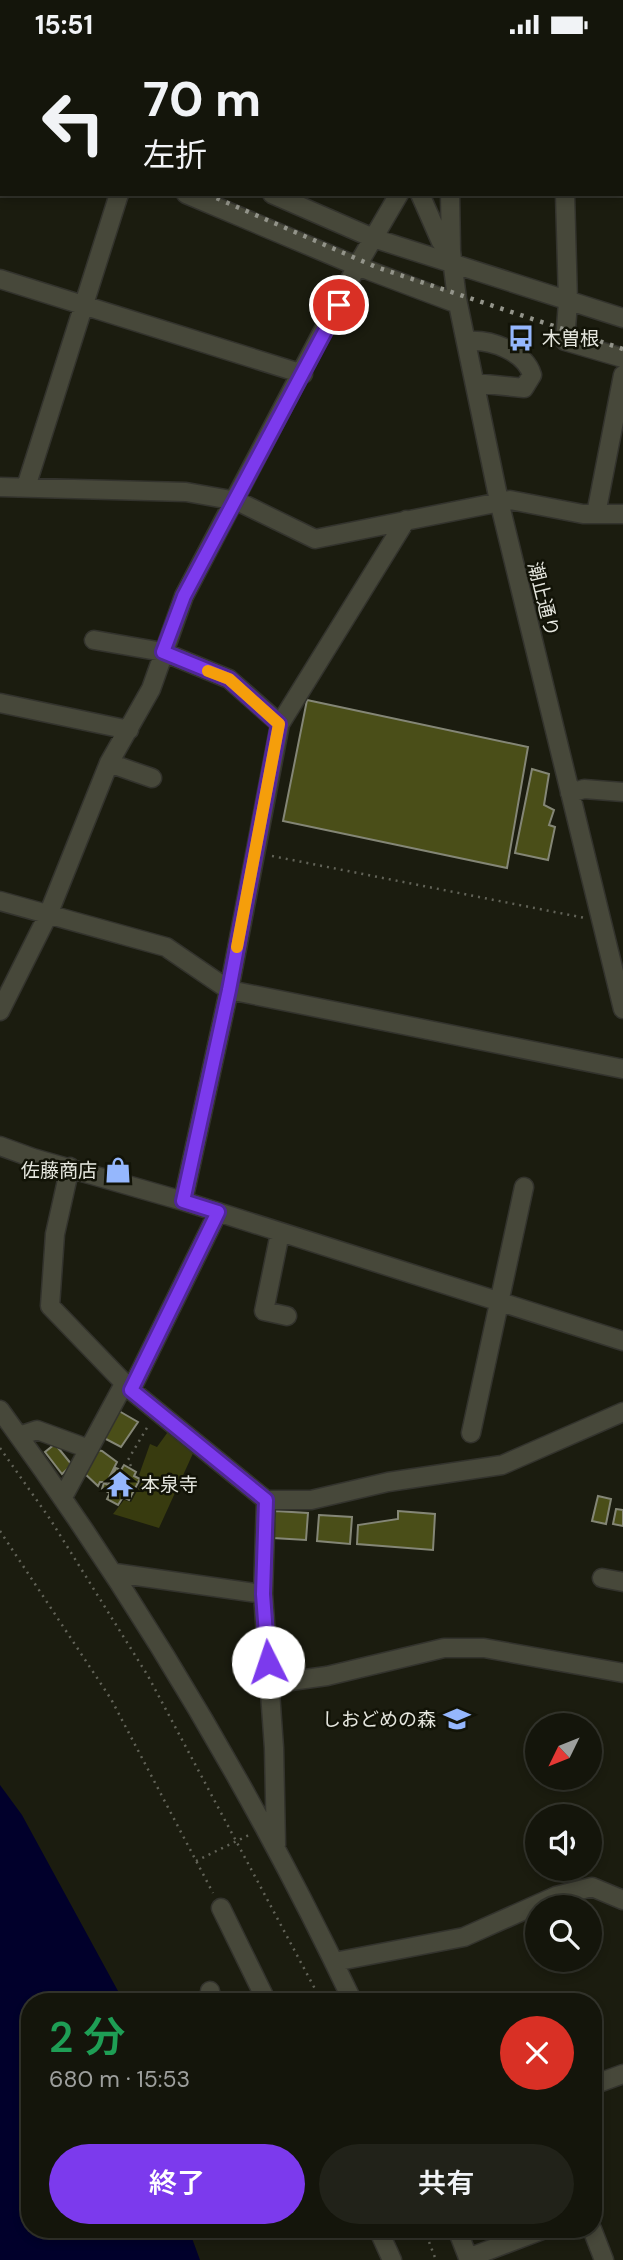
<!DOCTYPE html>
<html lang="ja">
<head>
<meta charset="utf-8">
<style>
	body { margin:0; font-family:"DM Sans","Noto Sans JP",sans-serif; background:#212219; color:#f1f3f6; height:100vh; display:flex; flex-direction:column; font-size:26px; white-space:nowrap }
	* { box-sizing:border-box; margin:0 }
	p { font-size:23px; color:#9d9f9d }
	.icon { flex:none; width:38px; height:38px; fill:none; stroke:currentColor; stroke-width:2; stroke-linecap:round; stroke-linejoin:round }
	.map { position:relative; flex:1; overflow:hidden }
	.sheet { position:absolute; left:21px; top:1944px; width:581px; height:245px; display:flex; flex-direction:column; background:#14150b; border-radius:28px; box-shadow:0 4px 10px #0003,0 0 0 2px #33342c }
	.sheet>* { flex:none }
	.top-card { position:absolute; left:0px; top:0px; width:623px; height:147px; box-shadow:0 4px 10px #0003,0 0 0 2px #33342c; background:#14150b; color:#f1f3f6; overflow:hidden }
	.needle { width:46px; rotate:227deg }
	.buttons { position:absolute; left:525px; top:1664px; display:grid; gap:14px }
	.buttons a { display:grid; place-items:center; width:77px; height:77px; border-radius:50%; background:#14150b; box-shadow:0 4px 10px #0003,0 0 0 2px #33342c; font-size:35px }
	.pin { position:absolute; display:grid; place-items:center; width:60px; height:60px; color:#fff; margin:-30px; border:4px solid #fff; border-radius:50%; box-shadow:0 2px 7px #0007 }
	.me { position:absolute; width:77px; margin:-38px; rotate:356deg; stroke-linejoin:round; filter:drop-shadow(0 0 5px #0008) }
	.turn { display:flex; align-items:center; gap:24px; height:147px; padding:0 28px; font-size:32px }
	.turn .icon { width:91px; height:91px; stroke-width:2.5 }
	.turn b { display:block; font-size:49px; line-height:60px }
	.round { display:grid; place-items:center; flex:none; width:74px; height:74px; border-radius:37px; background:#212219 }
	.overview { display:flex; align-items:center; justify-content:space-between; height:119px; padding:0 28px }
	h1 { font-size:42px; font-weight:600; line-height:52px; color:#1e9e55 }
	.button { display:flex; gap:14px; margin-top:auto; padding:14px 28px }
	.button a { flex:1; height:80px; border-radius:42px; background:#7c3aed; color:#fff; font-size:28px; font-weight:600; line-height:80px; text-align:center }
	.button a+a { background:#212219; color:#f1f3f6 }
	.status { display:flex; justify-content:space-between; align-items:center; height:49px; padding:0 35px; background:#14150b; direction:ltr }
	.status svg { height:19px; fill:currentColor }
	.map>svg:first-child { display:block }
	.green { fill:#383b0f }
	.water { fill:#01002b }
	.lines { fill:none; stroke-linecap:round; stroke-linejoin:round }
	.stream { stroke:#01002b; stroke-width:4.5 }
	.building { fill:#4a4e18; stroke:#848676; stroke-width:2 }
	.minor-casing { stroke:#33332d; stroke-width:21 }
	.path { stroke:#626358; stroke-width:2.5; stroke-dasharray:2 5; stroke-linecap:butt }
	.minor { stroke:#47483a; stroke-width:18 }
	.rail { stroke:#93948a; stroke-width:4.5; stroke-dasharray:3.5 7; stroke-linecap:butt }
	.route-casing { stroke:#51269a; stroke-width:18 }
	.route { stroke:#7c3aed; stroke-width:12 }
	.slow { stroke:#f59e0b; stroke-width:12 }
	.labels { text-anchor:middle; stroke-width:5; stroke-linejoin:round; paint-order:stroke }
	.poi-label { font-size:19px; fill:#e5e6de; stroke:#121307; text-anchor:start }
	.street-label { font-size:19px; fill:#e5e6de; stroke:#121307 }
</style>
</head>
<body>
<div class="status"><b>15:51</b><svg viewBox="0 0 49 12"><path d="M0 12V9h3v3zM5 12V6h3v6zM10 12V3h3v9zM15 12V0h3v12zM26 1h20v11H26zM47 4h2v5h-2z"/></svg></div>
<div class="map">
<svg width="623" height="2211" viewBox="0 0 623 2211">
	<rect width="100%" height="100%" fill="#1b1c0f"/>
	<path class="green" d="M170,1380L195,1400L159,1479L113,1465L124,1451L131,1453L144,1429L139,1426L150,1395L157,1398Z"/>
	<path class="water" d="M0,1736L22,1766L124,1953H30V2180L189,2181L200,2211H0Z"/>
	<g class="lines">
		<path class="stream" d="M345,0V2"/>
	</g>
	<path class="building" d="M307,651L528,698L507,819L283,772Z
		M532,720L549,725L544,756L554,761L549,776L555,778L548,811L515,804Z
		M119,1362L138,1373L121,1398L104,1389Z
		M55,1395L72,1416L62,1425L45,1403Z
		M96,1401L102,1402L117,1413L107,1433H100L98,1437L84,1424Z
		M124,1416L136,1423L134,1427L140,1430L129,1451L123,1448L118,1456L107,1450L110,1444L102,1440L104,1434L108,1436L116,1419L121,1421Z
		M598,1447L611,1450L606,1475L592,1472Z
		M616,1460L623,1461V1477L613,1475Z
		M275,1462L308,1464L306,1491L273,1489Z
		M398,1462L435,1465L433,1501L357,1495L358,1476L398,1470Z
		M319,1466L352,1468L350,1495L317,1492Z"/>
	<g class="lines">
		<g class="minor-casing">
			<path id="minor" d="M11,0V2
				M154,0L159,2
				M428,0L431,2
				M562,0V2
				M452,2V0
				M0,14L2,15
				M0,54L2,55
				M621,108L623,109
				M186,145L357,217L458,255
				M272,145L373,189L623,269
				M420,145L441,193
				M450,145L451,202L457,250L499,452L623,960
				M565,145L568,253L565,292L623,309
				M0,230L303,325
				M467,292C490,290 525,302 532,326L524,339L475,334
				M0,438L186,443L237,452L315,490L510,451L583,465H623
				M26,438L119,145
				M596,465L623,326
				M94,591L163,603L229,630L280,675
				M0,654L129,681
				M109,714L152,729
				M570,744L584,740L623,743
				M0,852L166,898L229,941L623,1020
				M0,962L48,866L109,714L151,640L184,547L357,217L399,145
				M0,1097L33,1109L183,1152L623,1292
				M70,1118L55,1185L50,1257L131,1341L266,1451H311L388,1433L502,1416L623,1363
				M183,1152L229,941L280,675L406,471
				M280,1184L264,1262L287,1267
				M131,1341L218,1163
				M0,1361C136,1547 254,1744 353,1953
				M471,1384L524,1138
				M19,1387L37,1381L89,1400
				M63,1448L124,1335
				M266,1451L263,1545L274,1699L276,1796
				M115,1524L263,1545
				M602,1529L623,1533
				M269,1635L327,1627L444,1599H484L623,1624
				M221,1859L267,1953
				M334,1913L464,1888L556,1847L592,1838L623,1851
				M210,1942L211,1953
				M593,2036L623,2025
				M378,2180L392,2211
				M457,2180L469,2211
				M592,2180L604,2211
				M468,2209L545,2180"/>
		</g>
		<path class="path" d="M272,807L585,869
			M0,1399L50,1470L148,1627L322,1953
			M131,1417L128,1411L148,1377
			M0,1482L111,1650L213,1844
			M196,1812L249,1786
			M424,2180L436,2211"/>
		<use href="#minor" class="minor"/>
		<path class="rail" d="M0,36L2,37
			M207,145L376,218L623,300"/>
	</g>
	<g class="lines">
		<g class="route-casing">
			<path id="route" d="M268,1613L263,1545L266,1451L131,1341L218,1163L183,1152L229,941L279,675L229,630L163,603L184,547L339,256"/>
		</g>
		<use href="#route" class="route"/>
		<path class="slow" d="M208,622L229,630L279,675L237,898"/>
	</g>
	<defs>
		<g id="bus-bare" transform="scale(2.1)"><path d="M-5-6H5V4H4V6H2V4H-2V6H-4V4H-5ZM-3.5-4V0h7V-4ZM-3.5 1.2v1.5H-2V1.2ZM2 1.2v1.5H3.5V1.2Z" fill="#95b7fd" stroke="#121307" stroke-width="2.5" paint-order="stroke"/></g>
		<g id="shop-bare" transform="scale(2.1)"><path d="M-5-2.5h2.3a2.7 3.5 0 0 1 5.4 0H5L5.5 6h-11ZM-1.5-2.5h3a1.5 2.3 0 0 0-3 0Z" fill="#95b7fd" stroke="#121307" stroke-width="2.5" paint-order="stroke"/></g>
		<g id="temple-bare" transform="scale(2.1)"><path d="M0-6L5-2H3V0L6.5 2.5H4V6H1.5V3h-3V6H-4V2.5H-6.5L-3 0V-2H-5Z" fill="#95b7fd" stroke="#121307" stroke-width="2.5" paint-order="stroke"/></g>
		<g id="school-bare" transform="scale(2.1)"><path d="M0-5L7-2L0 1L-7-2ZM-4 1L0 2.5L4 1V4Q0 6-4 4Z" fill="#95b7fd" stroke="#121307" stroke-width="2.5" paint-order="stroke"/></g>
	</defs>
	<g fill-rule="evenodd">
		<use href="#bus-bare" x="521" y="289"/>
		<use href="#shop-bare" x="118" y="1121"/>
		<use href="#temple-bare" x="120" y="1435"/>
		<use href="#school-bare" x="457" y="1670"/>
	</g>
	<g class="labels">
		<g class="poi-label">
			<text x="542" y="296">木曽根</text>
			<text x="97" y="1128" text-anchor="end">佐藤商店</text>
			<text x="141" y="1442">本泉寺</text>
			<text x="436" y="1677" text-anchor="end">しおどめの森</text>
		</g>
		<g class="street-label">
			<text transform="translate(544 550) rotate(76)" y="7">潮止通り</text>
		</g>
	</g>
</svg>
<div class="buttons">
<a><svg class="needle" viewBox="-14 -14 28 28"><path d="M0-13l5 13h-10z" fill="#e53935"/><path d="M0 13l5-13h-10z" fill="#9d9f9d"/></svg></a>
<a><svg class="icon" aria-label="sound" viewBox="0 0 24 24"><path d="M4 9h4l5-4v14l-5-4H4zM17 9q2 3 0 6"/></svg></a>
<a><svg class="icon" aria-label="search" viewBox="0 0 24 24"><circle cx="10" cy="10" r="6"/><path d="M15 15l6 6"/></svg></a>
</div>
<div class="pin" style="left:339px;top:256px;background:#d93025"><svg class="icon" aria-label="arrive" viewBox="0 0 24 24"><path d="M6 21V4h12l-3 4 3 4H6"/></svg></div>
<svg class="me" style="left:268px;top:1613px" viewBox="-20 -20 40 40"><circle r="19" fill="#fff"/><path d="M0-13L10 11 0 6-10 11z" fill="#7c3aed"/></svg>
<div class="top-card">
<div class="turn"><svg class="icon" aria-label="left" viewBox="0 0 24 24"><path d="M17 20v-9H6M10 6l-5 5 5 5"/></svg><div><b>70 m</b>左折</div></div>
</div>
<section class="sheet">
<div class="overview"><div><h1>2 分</h1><p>680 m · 15:53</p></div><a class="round" style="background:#d93025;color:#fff"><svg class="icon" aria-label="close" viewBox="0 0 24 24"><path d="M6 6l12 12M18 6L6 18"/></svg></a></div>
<div class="button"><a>終了</a><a>共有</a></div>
</section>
</div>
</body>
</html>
